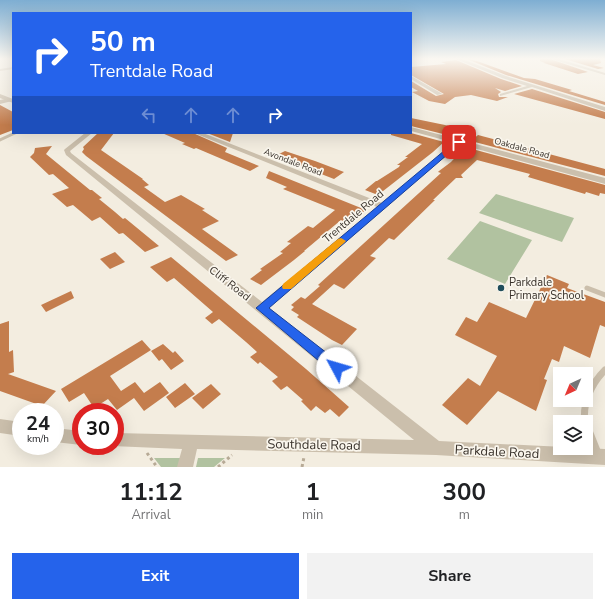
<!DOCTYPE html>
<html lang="en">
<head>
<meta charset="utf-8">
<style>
	body { margin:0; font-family:"Nunito Sans",sans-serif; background:#f2f2f2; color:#202124; height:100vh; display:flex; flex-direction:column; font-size:15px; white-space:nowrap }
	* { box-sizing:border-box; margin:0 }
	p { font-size:13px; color:#757577 }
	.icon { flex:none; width:22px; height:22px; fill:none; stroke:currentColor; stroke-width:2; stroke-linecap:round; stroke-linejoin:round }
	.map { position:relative; height:467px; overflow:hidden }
	.sheet { display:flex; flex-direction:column; background:#fff; flex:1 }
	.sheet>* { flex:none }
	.hud { position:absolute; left:12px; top:12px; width:400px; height:122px; border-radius:0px; box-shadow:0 4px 16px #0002; background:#2563eb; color:#fff; overflow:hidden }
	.needle { width:26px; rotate:224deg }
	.buttons { position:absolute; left:553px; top:367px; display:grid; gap:8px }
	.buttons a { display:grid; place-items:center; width:40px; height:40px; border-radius:0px; background:#fff; box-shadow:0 4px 16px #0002; font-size:20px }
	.speed { position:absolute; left:12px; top:403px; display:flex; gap:8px; font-size:20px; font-weight:700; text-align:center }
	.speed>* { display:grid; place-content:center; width:52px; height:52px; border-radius:50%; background:#fff; box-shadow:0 4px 16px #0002; line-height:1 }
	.speed small { font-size:10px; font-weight:400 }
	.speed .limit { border:6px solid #d22; background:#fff; color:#111 }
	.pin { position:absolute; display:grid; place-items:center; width:34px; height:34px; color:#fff; margin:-17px; border-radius:8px; box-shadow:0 2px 6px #0006 }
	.me { position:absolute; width:44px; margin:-22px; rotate:309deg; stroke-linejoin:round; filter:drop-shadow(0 0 3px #0008) }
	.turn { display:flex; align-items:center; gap:14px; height:84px; padding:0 12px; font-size:18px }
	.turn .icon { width:52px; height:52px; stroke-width:2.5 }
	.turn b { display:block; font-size:28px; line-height:34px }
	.lanes { display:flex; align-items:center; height:38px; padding:0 12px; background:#0003; justify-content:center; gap:20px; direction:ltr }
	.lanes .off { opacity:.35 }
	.eta { display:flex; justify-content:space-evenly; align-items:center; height:68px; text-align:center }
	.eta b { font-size:24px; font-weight:700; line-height:28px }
	.cta { display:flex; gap:8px; margin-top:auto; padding:8px 12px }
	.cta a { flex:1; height:46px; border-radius:0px; background:#2563eb; color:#fff; font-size:16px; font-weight:700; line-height:46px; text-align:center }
	.cta a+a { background:#f2f2f2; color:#202124 }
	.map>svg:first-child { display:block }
	.green { fill:#b1c2a0 }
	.building { fill:#c47d4d }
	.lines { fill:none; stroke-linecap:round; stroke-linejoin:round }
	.path { stroke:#b7aa96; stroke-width:3; stroke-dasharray:3 3; stroke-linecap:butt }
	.service-far2 { stroke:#cbbfac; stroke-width:3 }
	.service-far1 { stroke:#cbbfac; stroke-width:5 }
	.service { stroke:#cbbfac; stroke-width:7 }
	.minor { fill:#cbbfac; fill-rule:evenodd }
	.tertiary { fill:#cbbfac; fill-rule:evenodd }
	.route { fill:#2563eb; stroke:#184099 }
	.slow { fill:#f59e0b }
	.poi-dot { fill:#204d5b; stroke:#faf6ed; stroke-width:1.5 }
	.labels { text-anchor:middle; stroke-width:3.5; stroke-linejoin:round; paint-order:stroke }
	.far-street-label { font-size:9px; fill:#39322b; stroke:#faf6ed }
	.street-label { font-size:11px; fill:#39322b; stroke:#faf6ed }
	.poi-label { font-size:11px; fill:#39322b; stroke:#faf6ed; text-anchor:start }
	.near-street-label { font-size:13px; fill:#39322b; stroke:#faf6ed }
</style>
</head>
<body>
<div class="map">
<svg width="605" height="467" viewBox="0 0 605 467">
	<rect width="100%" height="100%" fill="#f3ede0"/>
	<path class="green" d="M496,194L574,218L562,242L479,213Z
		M480,221L532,240L505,284L447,259Z
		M154,458H182L179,467H161Z
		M198,458H225L214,467H196Z"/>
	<path class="building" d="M467,59L477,61L524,78L535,79L572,90L569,91L605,102V105L506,75Z
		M540,59H550L588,72L578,74L544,63H545L540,61Z
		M565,59H600L601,63L593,65L604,68L598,69Z
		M456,60L501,79L522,86L505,91L495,88L501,92L498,94L499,97H508L497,101L471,95L455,97L445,104L429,101L412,92L418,91L411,87V81L436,96L444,94L411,75V67L446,64L441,62Z
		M532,89L605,112V119L514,94Z
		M0,105L13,112V130L0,135Z
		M411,118L445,125L458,129L451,136L411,126Z
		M98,133H114L101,150L143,179H142L149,185L144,187L165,202L181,195L205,209L202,210L219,221L202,229L238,255L226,261L86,156L82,152L84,149L83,147Z
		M162,133H193L227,148L225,152L259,166L250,171L196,148L194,149L182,144L185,143Z
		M207,133H233L230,142Z
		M391,133H411L444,142L433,152L378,195L365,190L376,181H377L399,167L400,165H397L408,157H405L422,144L391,135Z
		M478,135L605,169V176L471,141Z
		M52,146L46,154L90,190H92L102,198L99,199L115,212L123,219L125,218L159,246L145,252L123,233L119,234L100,217L92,221L73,205L67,207L52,194L69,188L53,174L49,175L30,157L34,153L35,148Z
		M465,147L605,185V194L600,193L599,196L586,192L585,194L528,177L530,174L477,160L461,175L463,178H456L433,200H435L394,240L389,238L370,256L376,258L344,289L334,284L312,304L357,329L342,345L332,340L297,317L299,315L291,310L294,307L291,305L301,297L305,299L320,286L318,285L441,173L438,172L439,171L451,162Z
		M285,151L315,161L344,172L334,179L275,156Z
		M269,171L366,210L358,216L353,214L343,221L341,220L304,251H305L294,260L261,285L250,279L262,270L260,269L283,253L280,252L291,243L287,242L308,226L313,228L335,210L283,189L287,187L266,178Z
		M115,252L125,262L110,269L100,259Z
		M171,257L306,369L349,407L339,417L330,409L325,413L316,406L311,411L301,401L303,400L287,386L281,390L272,381L278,377L260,362L258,364L250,357L257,352L246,342L219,319L212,324L205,318L213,312L174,278L167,282L150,267Z
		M547,275L569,284L567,288L605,302V327L600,325L590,358L564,346L559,362L552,359L544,379L547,380L536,411L498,391L467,425L442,405L468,378L480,386L497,356L455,335L466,317L477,322L489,302L526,318Z
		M71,291L74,298L46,312L41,305Z
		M9,321V352L13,350L14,372L8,374L56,391L42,406L0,391V324Z
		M142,340L151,350L110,376L121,391L135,382L144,393L160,382L169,393L144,411L134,398L117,410L108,399L94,408L84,393L69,402L61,389Z
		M163,344L173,353L175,351L184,361L171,370L162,359L159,361L151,351Z
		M185,383L195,394L175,408L166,397Z
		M211,384L221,394L203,409L192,398Z"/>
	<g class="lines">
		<path class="path" d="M147,453L157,467
			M218,467L232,455
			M302,467L304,457"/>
		<path class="service-far2" d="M0,140L15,133"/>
		<path class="service-far1" d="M587,288L605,295"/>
		<path class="service" d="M585,422C582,403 592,383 605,370
			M586,423L598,453"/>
		<path class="minor" d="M456,59H462L506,76L605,107V111L532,87L500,96V94L527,86L502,78Z
			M551,59H559L605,73V75Z
			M13,67V69L0,71V69Z
			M411,76L441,93L442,94L437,95L411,79Z
			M10,98L13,100L12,101L0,104V100Z
			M85,133H92L70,151L71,153L262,302L377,207L194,133H203L382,203L457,141H461V143L269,308L439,441L605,449V465L436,455L197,449L193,467H177L182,449L112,446H115V433L414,440L66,155L64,150L65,149Z
			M0,419L21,422V436L0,433Z
			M55,428L81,431V445L55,442Z"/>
		<path class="tertiary" d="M0,94L13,99V103L0,98Z
			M411,127L605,178V184L411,131Z"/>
	</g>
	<linearGradient id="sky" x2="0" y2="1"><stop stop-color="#7eaed2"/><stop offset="0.47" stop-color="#faf7f1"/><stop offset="1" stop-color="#faf7f1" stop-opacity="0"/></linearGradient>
	<rect width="605" height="125" fill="url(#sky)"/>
	<path class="route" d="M457,140L462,142L269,308L341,364L343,368L341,372L337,373L332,372L256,308Z"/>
	<path class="slow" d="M341,238L346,241L344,243L291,289H283L282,287L283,284L338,239Z"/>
	<circle class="poi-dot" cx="501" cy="288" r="4"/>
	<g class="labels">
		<g class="far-street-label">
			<text transform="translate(522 148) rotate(15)" y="3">Oakdale Road</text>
			<text transform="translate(293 162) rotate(21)" y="3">Avondale Road</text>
		</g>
		<g class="street-label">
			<text transform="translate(353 216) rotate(-40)" y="4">Trentdale Road</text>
			<text transform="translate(230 283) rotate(38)" y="4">Cliff Road</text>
		</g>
		<g class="poi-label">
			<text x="509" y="286">Parkdale<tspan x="509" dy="13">Primary School</tspan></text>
		</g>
		<g class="near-street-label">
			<text transform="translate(314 444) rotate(1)" y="5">Southdale Road</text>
			<text transform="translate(497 451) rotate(3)" y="5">Parkdale Road</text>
		</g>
	</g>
</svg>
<div class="buttons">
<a><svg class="needle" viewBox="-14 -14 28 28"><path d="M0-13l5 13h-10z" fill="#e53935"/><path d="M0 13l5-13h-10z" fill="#757577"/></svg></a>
<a><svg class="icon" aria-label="layers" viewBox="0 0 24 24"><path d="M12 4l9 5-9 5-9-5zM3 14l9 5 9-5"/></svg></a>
</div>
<div class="speed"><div>24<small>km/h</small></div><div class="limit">30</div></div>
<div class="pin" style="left:459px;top:142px;background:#d93025"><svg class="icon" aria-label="arrive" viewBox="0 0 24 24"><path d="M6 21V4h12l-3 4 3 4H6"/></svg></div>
<svg class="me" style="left:337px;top:368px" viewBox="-20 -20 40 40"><circle r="19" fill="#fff"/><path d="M0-13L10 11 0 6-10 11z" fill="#2563eb"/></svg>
<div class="hud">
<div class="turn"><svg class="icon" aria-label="right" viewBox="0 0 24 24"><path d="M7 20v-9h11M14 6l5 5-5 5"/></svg><div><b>50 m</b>Trentdale Road</div></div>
<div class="lanes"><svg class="icon off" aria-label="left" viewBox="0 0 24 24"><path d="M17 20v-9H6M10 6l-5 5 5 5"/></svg><svg class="icon off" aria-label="ahead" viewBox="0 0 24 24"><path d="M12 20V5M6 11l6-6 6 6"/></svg><svg class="icon off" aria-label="ahead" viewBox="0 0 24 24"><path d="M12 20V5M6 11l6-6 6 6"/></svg><svg class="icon" aria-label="right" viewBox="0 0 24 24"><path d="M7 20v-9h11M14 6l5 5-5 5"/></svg></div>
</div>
</div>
<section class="sheet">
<div class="eta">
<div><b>11:12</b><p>Arrival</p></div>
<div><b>1</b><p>min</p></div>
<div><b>300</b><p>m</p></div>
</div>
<div class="cta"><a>Exit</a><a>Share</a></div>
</section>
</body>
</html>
